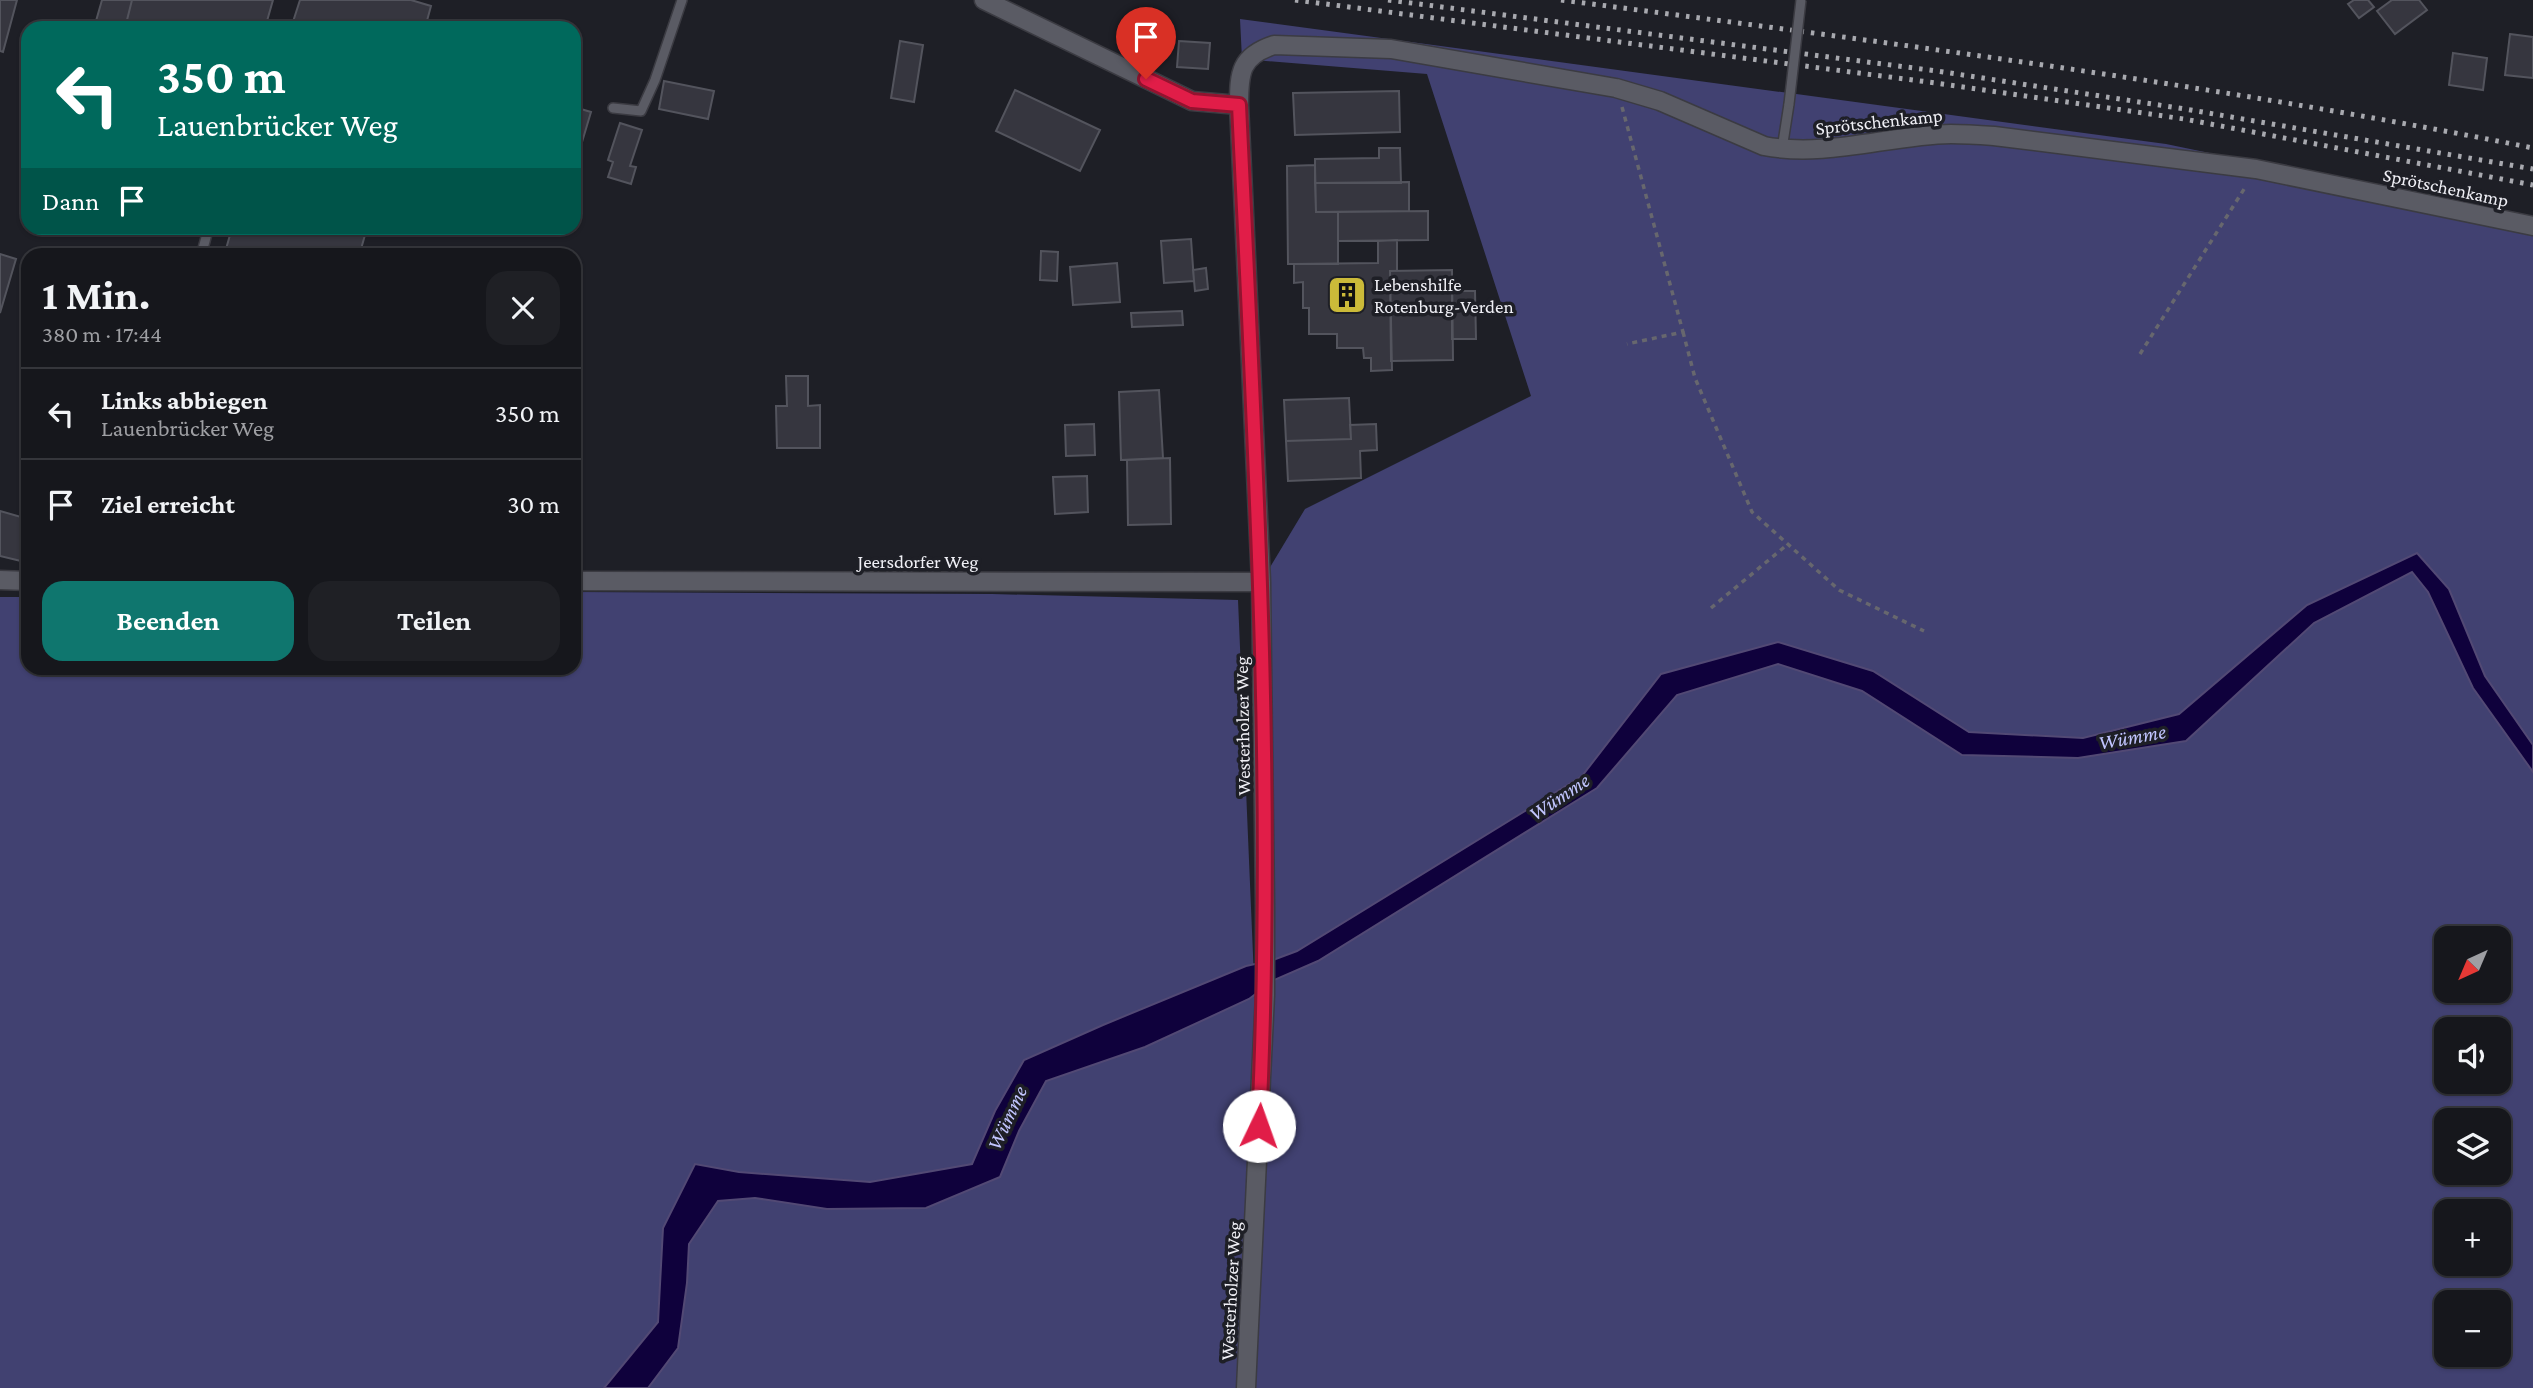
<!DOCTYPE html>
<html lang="de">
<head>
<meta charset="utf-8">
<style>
	body { margin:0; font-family:"Crimson Pro",serif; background:#1f2025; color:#f1f3f6; height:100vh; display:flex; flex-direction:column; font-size:26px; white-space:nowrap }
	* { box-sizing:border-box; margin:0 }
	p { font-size:23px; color:#9e9fa3 }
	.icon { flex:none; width:38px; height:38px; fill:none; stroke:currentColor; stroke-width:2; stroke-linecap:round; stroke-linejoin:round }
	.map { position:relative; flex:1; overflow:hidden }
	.side { position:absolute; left:21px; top:248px; width:560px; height:427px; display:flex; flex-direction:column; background:#16171c; border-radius:21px; box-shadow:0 2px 5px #0004,0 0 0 2px #35363b }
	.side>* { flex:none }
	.guide { position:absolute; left:21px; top:21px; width:560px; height:214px; border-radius:21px; box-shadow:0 2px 5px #0004,0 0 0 2px #35363b; background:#00695c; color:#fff; overflow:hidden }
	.needle { width:46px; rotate:224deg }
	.controls { position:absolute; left:2434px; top:926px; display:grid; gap:14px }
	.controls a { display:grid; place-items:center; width:77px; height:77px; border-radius:14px; background:#16171c; box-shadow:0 2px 5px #0004,0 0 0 2px #35363b; font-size:35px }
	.pin { position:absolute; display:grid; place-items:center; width:60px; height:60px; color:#fff; margin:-72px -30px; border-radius:50% 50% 50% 0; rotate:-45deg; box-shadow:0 0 7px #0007 }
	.pin .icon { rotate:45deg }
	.me { position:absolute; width:77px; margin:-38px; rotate:3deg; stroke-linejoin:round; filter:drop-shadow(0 0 5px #0008) }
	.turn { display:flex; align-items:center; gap:24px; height:147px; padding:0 21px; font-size:32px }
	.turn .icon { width:91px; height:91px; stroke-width:2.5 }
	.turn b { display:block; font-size:49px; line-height:60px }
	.then { display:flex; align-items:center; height:66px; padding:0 21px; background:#0003; gap:14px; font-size:26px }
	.round { display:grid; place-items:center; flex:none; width:74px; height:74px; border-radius:21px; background:#1f2025 }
	.headline { display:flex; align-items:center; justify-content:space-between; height:119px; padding:0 21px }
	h1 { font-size:42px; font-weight:700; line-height:52px }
	.button { display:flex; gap:14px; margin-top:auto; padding:14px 21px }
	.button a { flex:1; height:80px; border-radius:21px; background:#0f766e; color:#fff; font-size:28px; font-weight:700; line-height:80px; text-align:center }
	.button a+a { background:#1f2025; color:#f1f3f6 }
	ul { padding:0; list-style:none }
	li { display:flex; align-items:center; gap:21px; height:91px; padding:0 21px; border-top:2px solid #35363b }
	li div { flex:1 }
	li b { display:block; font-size:26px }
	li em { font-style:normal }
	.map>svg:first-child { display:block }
	.green { fill:#414171; fill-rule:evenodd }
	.water { fill:#0f013c; stroke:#524974; stroke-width:2 }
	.building { fill:#36363f; stroke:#53545d; stroke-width:2 }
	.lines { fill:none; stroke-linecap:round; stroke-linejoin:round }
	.service-casing { stroke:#3b3b42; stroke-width:12 }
	.minor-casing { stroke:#3b3b42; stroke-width:21 }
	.path { stroke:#67676e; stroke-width:3.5; stroke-dasharray:5 5; stroke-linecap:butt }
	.service { stroke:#5a5b64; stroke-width:9 }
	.minor { stroke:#5a5b64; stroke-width:18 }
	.rail { stroke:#a8a9af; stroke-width:5; stroke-dasharray:3.5 7; stroke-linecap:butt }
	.service-bridge-casing { stroke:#3b3b42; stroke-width:12; stroke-linecap:butt }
	.service-bridge { stroke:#5a5b64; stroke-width:9 }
	.route-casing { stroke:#92132f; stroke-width:18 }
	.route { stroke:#e11d48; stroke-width:12 }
	.labels { text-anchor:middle; stroke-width:7; stroke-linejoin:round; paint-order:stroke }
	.street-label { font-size:19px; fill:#f0f0f6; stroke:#1e1f26 }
	.poi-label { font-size:19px; fill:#f0f0f6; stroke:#1e1f26; text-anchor:start }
	.water-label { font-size:21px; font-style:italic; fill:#c1c5fe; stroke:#1e1f26 }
</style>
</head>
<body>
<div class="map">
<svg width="2533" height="1388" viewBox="0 0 2533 1388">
	<rect width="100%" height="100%" fill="#1e1f26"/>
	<path class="green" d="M1240,19L2166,144L2456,204L2533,234V1388H1252L1274,980L1279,978V958L1273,960L1269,569L1305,509L1531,396L1427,74L1242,59ZM2446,938H2499V990H2446ZM2446,1029H2499V1082H2446ZM2446,1120H2499V1172H2446ZM2446,1211H2499V1264H2446ZM2446,1302H2499V1354H2446Z
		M574,592L992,594L1238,600L1255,1002L1241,1388H0V597H28V668H574Z"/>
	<path class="water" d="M2417,553L2449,589L2485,676L2533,745V772L2473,688L2428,592L2412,572L2314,623L2186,741L2078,758L1962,755L1862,691L1778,664L1677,695L1597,788L1318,961L1274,980L1249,999L1145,1047L1046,1081L1019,1131L1000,1177L926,1208L827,1209L755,1198L718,1201L689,1244L687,1283L678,1348L648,1388H604L658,1322L663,1228L695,1164L739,1172L870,1182L972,1164L995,1111L1024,1060L1103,1025L1246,966L1273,960L1297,951L1582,776L1661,674L1778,642L1873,671L1969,732L2083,738L2179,714L2307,605Z"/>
	<path class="building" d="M0,0H17L3,52L0,51Z
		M102,0H132L125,28H94Z
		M132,0H273L265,28H125Z
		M300,0H411L431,6L425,28H291Z
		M2354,0H2368L2374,7L2359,18L2348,4Z
		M2392,0H2419L2427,10L2395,34L2377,11Z
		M2510,34L2533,37V78L2505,75Z
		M900,41L923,45L914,102L891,98Z
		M1179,41L1210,43L1208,69L1177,67Z
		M2453,53L2487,58L2483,90L2449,85Z
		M664,81L714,91L708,119L659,109Z
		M1015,90L1100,130L1080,171L996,131Z
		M1399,91L1400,132L1295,135L1293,93Z
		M574,107L591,112L574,169Z
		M620,123L642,130L630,166L636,167L631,184L608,177L613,162L608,160Z
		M1379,148H1400L1401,183H1315V159L1379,158Z
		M1315,165L1316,212H1338V264H1288L1287,166Z
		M1409,182V211L1316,212L1315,183Z
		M1428,211V240L1338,241V212Z
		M232,228H367L359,256H224Z
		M1191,239L1194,281L1164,283L1161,241Z
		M1397,240V271H1390L1392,370L1371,371V358H1364L1363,348H1337V334H1309V308H1303V282L1294,283V264L1378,263V241Z
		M1041,251L1058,252L1057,281L1040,280Z
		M0,254L16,259L0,313Z
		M1117,263L1120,302L1073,305L1070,267Z
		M1206,268L1208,289L1195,291L1193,270Z
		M1452,270L1453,360L1391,361L1390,271Z
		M1452,291H1475L1476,339H1452Z
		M1182,311L1183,325L1132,327L1131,313Z
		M786,376H808V406L820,405V448H777L776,406H787Z
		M1159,390L1163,458L1121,460L1119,392Z
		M1349,398L1351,439L1286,441L1284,400Z
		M1094,424L1095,455L1066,456L1065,425Z
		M1376,424L1377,450L1360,451L1361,478L1288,481L1286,441L1351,439L1350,425Z
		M1170,458L1171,524L1128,525L1127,460Z
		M1087,476L1088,512L1055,514L1053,477Z
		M0,511L28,519V535L21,561L0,556Z"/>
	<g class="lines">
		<g class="service-casing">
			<path id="service" d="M613,108L641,111L655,80L682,0
				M1782,149L1789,104
				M201,256L208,230"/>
		</g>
		<g class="minor-casing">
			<path id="minor" d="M984,0L1192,101L1239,105
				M0,580L28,581
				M574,581L1261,582
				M1246,1388L1265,995V907L1261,582L1239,105C1239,73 1240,56 1274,45L1391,49L1616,88L1660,101L1764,146C1827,158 1889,135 1951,134C1966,134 1980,135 1994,136L2256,169L2533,226"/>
		</g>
		<path class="path" d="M1622,107L1683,332L1627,344
			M1683,332L1695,378L1752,512L1839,590L1924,631
			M2140,354L2246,186
			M1711,608L1788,544"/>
		<use href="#service" class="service"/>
		<use href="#minor" class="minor"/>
		<path class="rail" d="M1295,0L1936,83L2184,119L2533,185
			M1388,0L1937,71L2185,109L2533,169
			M1561,0C1886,42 2211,84 2533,148"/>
		<g class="service-bridge-casing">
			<path id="service-bridge" d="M1789,104L1801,0"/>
		</g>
		<use href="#service-bridge" class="service-bridge"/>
	</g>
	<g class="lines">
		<g class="route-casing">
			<path id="route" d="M1146,79L1192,101L1239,105C1255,445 1275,786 1259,1126"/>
		</g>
		<use href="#route" class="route"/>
	</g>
	<defs>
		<g id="building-square" transform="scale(2.0125)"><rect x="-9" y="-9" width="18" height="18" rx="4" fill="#cbba39" stroke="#1e1f26"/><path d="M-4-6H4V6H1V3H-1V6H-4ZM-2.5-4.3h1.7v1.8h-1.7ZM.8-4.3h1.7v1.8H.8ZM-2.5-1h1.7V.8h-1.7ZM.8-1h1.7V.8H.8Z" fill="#111"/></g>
	</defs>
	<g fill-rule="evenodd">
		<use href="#building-square" x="1347" y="295"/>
	</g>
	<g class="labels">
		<g class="street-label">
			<text transform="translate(1879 121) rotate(-6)" y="7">Sprötschenkamp</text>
			<text transform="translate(2446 187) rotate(12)" y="7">Sprötschenkamp</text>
			<text x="918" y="568">Jeersdorfer Weg</text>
			<text transform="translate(1242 726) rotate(-91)" y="7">Westerholzer Weg</text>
			<text transform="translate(1230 1291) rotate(-87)" y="7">Westerholzer Weg</text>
		</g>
		<g class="poi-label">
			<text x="1374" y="291">Lebenshilfe<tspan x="1374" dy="22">Rotenburg-Verden</tspan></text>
		</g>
		<g class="water-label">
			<text transform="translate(2132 737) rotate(-10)" y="7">Wümme</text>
			<text transform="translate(1559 797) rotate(-34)" y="7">Wümme</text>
			<text transform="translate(1007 1118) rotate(-65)" y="7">Wümme</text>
		</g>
	</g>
</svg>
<div class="controls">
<a><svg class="needle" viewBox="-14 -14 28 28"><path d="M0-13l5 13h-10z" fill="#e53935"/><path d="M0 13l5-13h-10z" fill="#9e9fa3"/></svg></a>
<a><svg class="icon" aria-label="sound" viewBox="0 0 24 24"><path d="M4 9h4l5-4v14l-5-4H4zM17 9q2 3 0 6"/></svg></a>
<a><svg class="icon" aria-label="layers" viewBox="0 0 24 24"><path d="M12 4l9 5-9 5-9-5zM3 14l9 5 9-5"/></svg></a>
<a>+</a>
<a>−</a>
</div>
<div class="pin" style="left:1146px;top:79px;background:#d93025"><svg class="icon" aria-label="arrive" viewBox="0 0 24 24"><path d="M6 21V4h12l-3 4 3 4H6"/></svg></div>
<svg class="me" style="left:1259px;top:1126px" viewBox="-20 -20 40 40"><circle r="19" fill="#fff"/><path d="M0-13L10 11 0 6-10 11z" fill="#e11d48"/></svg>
<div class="guide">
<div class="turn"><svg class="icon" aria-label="left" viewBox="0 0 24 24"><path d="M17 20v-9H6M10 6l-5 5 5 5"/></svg><div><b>350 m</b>Lauenbrücker Weg</div></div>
<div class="then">Dann<svg class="icon" aria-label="arrive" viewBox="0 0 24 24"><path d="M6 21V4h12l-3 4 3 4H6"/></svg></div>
</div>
<section class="side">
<div class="headline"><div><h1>1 Min.</h1><p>380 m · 17:44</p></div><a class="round"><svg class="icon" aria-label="close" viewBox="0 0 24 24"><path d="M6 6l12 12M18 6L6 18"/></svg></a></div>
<ul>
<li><svg class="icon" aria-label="left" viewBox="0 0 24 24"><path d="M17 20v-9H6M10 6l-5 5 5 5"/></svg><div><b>Links abbiegen</b><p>Lauenbrücker Weg</p></div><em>350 m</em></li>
<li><svg class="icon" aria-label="arrive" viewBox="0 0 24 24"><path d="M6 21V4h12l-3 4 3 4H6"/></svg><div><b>Ziel erreicht</b></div><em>30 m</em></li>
</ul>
<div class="button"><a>Beenden</a><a>Teilen</a></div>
</section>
</div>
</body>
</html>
